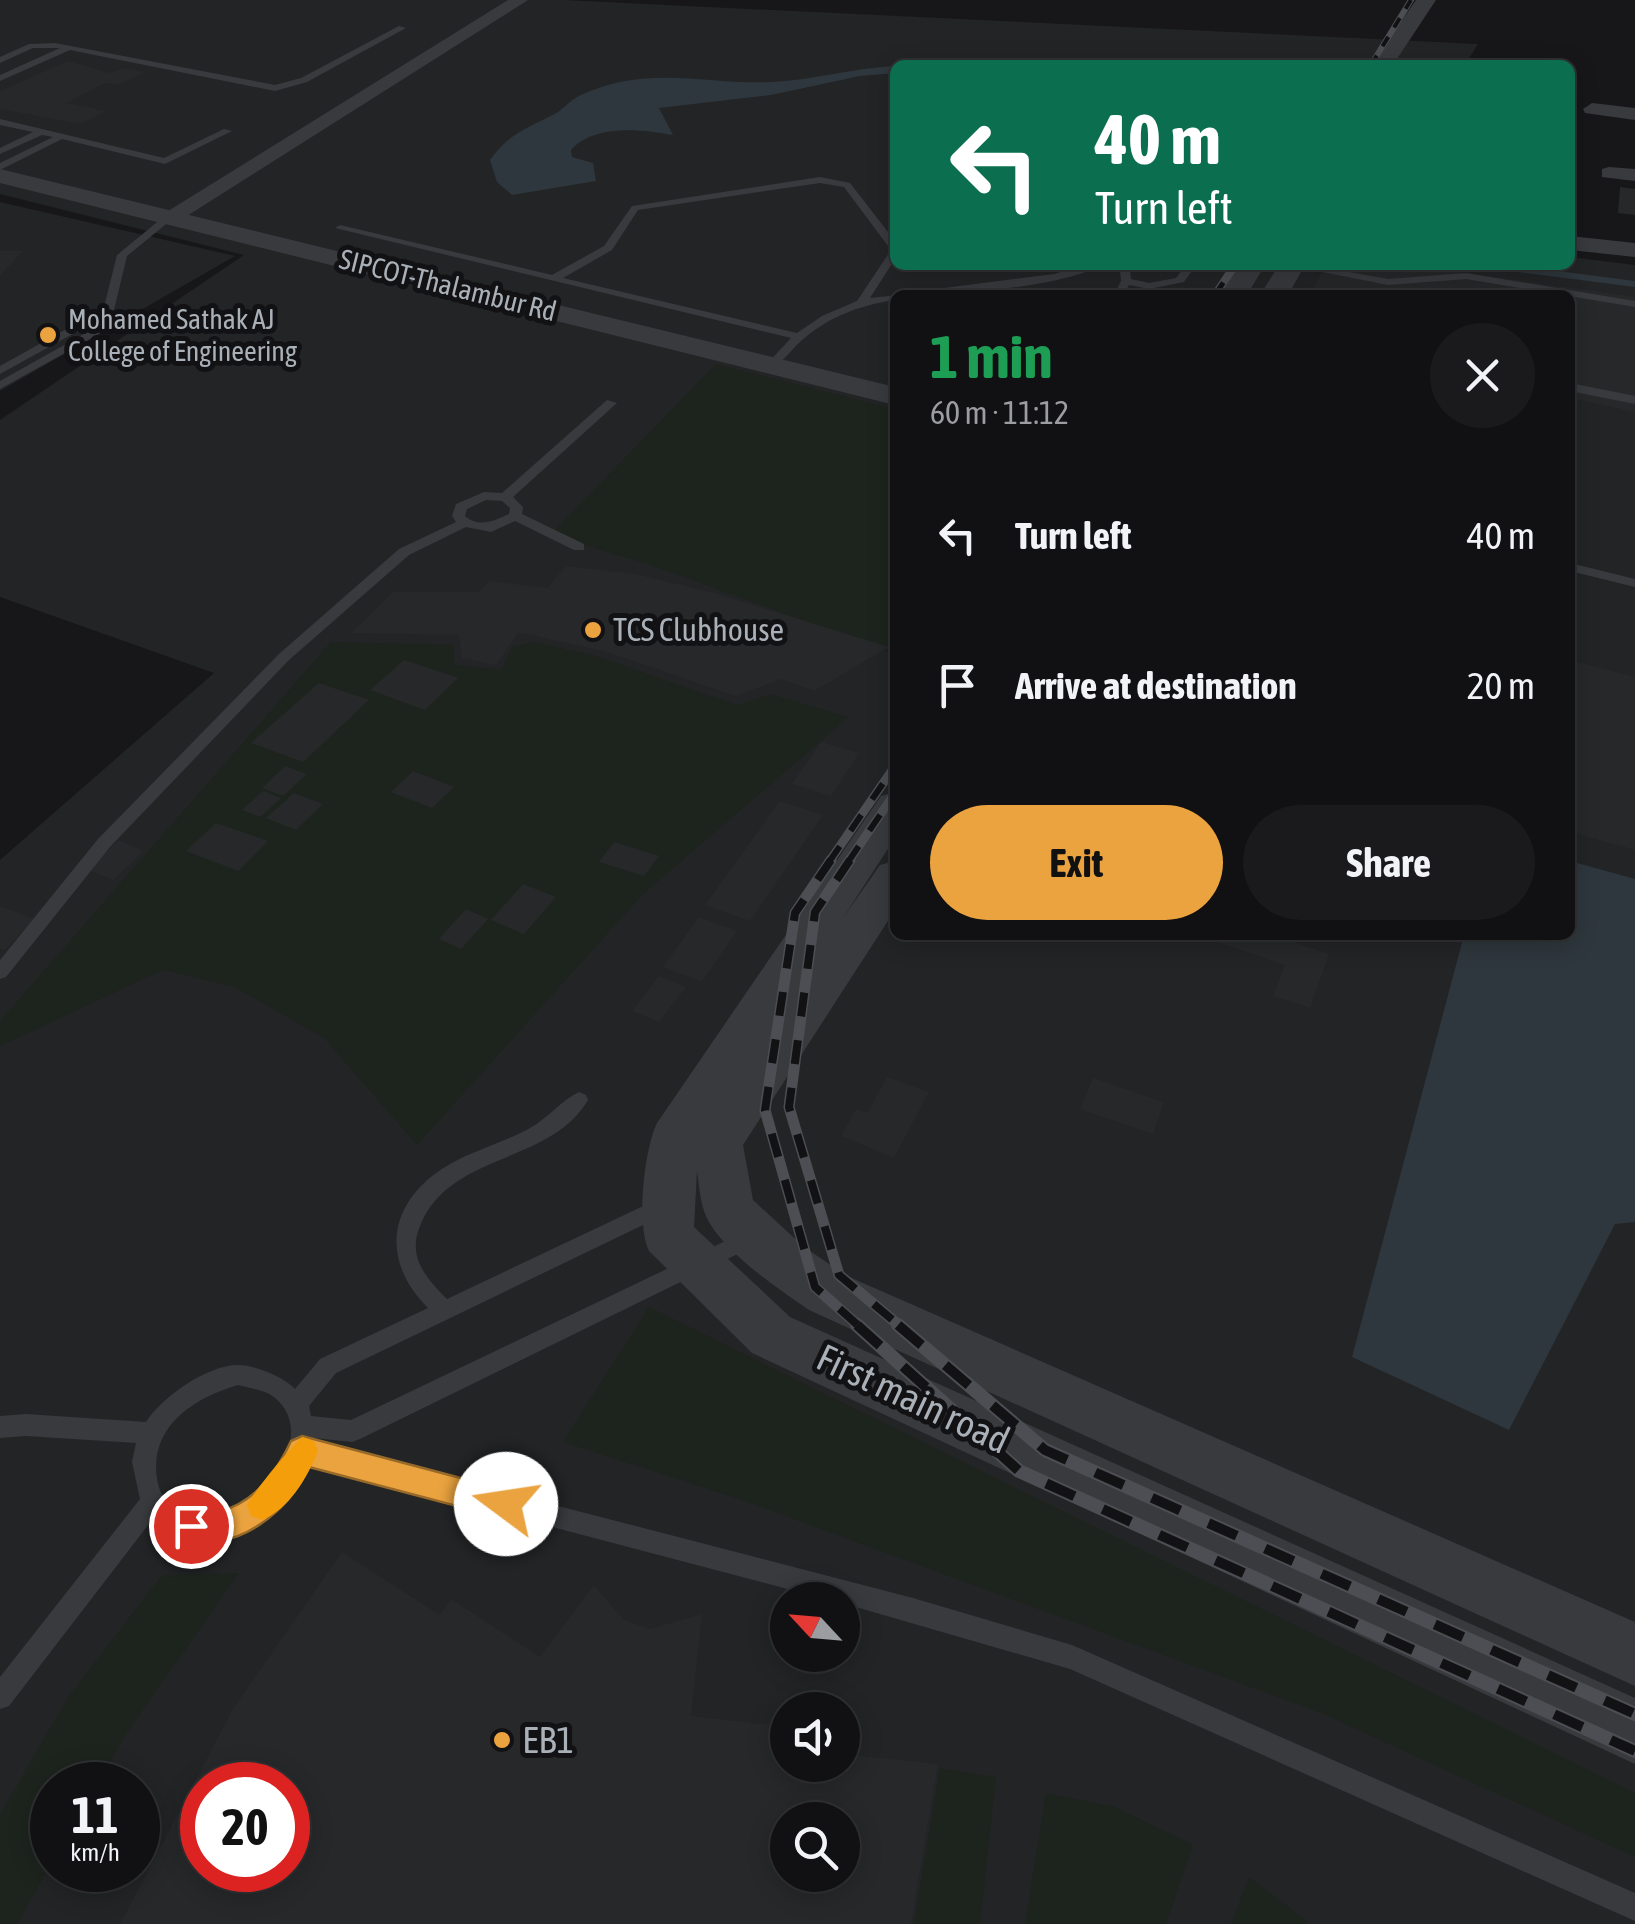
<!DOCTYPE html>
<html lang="en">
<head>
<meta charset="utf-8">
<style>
	body { margin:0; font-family:"Asap Condensed",sans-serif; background:#1a1a1c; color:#f1f3f6; height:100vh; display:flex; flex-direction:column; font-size:38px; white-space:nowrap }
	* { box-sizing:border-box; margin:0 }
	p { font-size:32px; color:#9c9da0 }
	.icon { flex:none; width:55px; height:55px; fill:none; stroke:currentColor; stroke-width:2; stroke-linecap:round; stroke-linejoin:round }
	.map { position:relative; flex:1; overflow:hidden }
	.details { position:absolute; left:890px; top:290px; width:685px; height:650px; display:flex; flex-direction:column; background:#111113; border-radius:15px; box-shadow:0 5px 25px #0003,0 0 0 2px #303133 }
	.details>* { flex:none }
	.guide { position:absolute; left:890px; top:60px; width:685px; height:210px; border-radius:15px; box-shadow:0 5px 25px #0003,0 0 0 2px #303133; background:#0b6e4f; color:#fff; overflow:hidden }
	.needle { width:65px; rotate:296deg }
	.tools { position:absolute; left:770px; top:1582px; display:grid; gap:20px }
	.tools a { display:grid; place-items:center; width:90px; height:90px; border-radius:50%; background:#111113; box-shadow:0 5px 25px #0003,0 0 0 2px #303133; font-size:50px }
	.speed { position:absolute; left:30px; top:1762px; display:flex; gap:20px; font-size:50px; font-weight:700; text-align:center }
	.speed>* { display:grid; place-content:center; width:130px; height:130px; border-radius:50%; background:#111113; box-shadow:0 5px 25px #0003,0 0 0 2px #303133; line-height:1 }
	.speed small { font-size:25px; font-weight:400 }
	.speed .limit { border:15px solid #d22; background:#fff; color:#111 }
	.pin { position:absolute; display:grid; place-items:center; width:85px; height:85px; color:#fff; margin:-42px; border:5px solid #fff; border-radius:50%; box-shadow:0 2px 10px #0007 }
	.me { position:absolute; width:110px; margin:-55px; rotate:284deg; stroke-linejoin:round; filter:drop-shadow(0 0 8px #0008) }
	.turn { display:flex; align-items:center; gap:35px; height:210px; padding:0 40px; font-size:45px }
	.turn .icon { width:130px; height:130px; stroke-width:2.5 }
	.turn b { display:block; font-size:70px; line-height:85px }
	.round { display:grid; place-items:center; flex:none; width:105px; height:105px; border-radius:52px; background:#1a1a1c }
	.head { display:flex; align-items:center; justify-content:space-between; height:170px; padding:0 40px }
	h1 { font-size:60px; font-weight:700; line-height:75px; color:#1e9e55 }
	.primary-button { display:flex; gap:20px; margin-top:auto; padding:20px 40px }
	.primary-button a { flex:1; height:115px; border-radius:60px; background:#eaa33f; color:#111; font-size:40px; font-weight:700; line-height:115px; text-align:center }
	.primary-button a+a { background:#1a1a1c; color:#f1f3f6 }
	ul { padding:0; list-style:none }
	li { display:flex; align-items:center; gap:30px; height:150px; padding:0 40px }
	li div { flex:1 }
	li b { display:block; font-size:38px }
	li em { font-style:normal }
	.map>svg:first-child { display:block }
	.built { fill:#232426; fill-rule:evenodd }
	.green { fill:#1d241e }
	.water { fill:#2e373d }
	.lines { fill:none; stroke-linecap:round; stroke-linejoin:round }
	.stream { stroke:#2e373d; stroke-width:6 }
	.building { fill:#27282a; fill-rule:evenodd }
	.service { fill:#383a3e; fill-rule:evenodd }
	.minor { fill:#383a3e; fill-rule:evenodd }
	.tertiary { fill:#383a3e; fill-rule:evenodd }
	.rail-far4-casing { stroke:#4c4e53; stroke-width:6 }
	.rail-far3-casing { stroke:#4c4e53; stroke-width:8 }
	.rail-far2-casing { stroke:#4c4e53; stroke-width:9 }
	.rail-far1-casing { stroke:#4c4e53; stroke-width:11 }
	.rail-casing { stroke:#4c4e53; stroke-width:14 }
	.rail-far4 { stroke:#121214; stroke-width:4; stroke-dasharray:11; stroke-linecap:butt }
	.rail-far3 { stroke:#121214; stroke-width:5; stroke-dasharray:15; stroke-linecap:butt }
	.rail-far2 { stroke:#121214; stroke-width:6; stroke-dasharray:19; stroke-linecap:butt }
	.rail-far1 { stroke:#121214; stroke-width:8; stroke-dasharray:24; stroke-linecap:butt }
	.rail { stroke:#121214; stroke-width:10; stroke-dasharray:31; stroke-linecap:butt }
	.route { fill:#eaa33f; stroke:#986a29; stroke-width:2.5 }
	.slow { fill:#f59e0b }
	.poi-dot { fill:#eaa33f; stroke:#121214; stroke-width:4 }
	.labels { text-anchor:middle; stroke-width:10; stroke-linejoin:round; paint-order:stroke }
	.far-street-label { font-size:28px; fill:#aab0b8; stroke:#121214 }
	.far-poi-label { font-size:28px; fill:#aab0b8; stroke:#121214; text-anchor:start }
	.poi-label { font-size:32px; fill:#aab0b8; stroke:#121214; text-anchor:start }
	.near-street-label { font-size:38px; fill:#aab0b8; stroke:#121214 }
	.near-poi-label { font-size:38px; fill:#aab0b8; stroke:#121214; text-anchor:start }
</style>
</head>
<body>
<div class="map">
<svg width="1635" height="1924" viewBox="0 0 1635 1924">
	<rect width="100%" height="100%" fill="#171719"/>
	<path class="built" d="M0,0H564L1478,44L1465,65H895V265H1570V257L1635,265V1924H0V860L214,673L0,597V420L244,255L0,194ZM895,295H1570V935H895ZM788,1600H842V1655H788ZM788,1710H842V1765H788ZM52,1785H138V1870H52ZM202,1785H288V1870H202ZM788,1820H842V1875H788Z
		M0,202L235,256L0,391Z"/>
	<path class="green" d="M716,364L895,409V654L648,564L550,535Z
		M331,642L454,645V665L501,670L512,647L534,642L596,656L737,705L770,694L849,717L643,894L417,1145L325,1039L235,987L163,970L0,1046V1021Z
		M649,1307L1635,1793V1857L1321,1713L742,1500L563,1442Z
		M239,1573L128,1731L97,1785H52V1862L17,1924H0V1814L69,1696L162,1575Z
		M940,1768L996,1777L980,1924H914Z
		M1046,1793L1115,1807L1193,1845L1166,1924H1025Z
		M1249,1877L1307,1921L1306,1924H1231Z"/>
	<path class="water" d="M895,66V73L860,76L771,95L659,108L673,135C642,129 594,124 571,150L572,157L593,163L596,181L512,195L497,182L490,160C512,130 528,129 558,112C566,106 573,98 583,94C651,64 704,85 773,82C813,80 853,68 895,66Z
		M1570,861L1635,879V1222L1615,1224L1509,1430L1352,1357L1464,935H1570Z"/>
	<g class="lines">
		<path class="stream" d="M1488,265L1635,284
			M1217,295L1239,265"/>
	</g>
	<path class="building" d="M68,61L110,73L123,68L145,72L118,85L105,83L67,103L106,111L81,124L0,109V91Z
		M1620,187L1635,189V215L1618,213Z
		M0,251H23L0,276Z
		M1326,265H1410L1635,297V412L1570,398V295H1310Z
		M566,566L635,574L714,593L889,647L814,691L781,679L736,696L607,652L532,635L518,633L496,665L462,658L459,635L351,633L393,592H479L489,581L547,588Z
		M404,660L458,678L425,710L370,690Z
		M1570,660L1635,677V850L1570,832Z
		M319,683L369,700L303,762L251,743Z
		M821,742L859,753L831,796L792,784Z
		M285,766L307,774L283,796L262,788Z
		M413,771L454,787L432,808L391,792Z
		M263,791L281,798L260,817L242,810Z
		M294,793L323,804L296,830L266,818Z
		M780,801L823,815L750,921L705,905Z
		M216,823L268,841L238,871L186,851Z
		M119,840L144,851L113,880L87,869Z
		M614,842L659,856L644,876L599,862Z
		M523,884L556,897L524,934L491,920Z
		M0,906L35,919L4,950L0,948Z
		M466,909L488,919L461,949L439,939Z
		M699,917L737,931L702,982L663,967Z
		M1210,935H1273L1329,954L1310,1008L1273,996L1285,965L1208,939Z
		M659,976L686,987L659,1022L632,1011Z
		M887,1077L929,1092L894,1158L841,1136L856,1109L867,1113Z
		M1093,1078L1164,1102L1153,1134L1080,1109Z
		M342,1552L440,1615L451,1599L540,1657L594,1585L624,1620L650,1629L702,1614L691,1716L788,1727V1765H842V1754L938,1764L911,1924H120L233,1709ZM202,1785H288V1870H202ZM788,1820H842V1875H788Z"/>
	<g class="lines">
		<path class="service" d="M399,26L406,28L307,82L275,91L70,50L0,81V75L60,48H33L0,63V57L29,44L55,43L275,85L301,78Z
			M0,119L164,158L224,129L232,131L165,164L62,139L0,170V163L53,137L42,135L0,154V148L33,132L0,125Z
			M820,177L850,183L895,241V259L870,298L899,295H895V300C860,305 828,317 801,341C791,350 783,362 772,368L766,365L791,338L335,228L340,225L552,275L604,246L632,206ZM820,183L844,187L891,250L857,301L822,316L797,333L563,278L612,250L638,210Z
			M167,214L176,216L127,256L112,318L99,334L0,389V381L91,330L95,326L78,331L0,374V366L70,327L101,319L117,255Z
			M1085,265H1101C1063,287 954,295 908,295L913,292L1054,274Z
			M1114,265H1125L1130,270L1131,279L1149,283L1176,278L1186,265H1196L1184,282L1149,289L1129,285L1124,295H1114L1121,281L1120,271Z
			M1287,265H1310L1388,279L1466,273L1635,301V307L1466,279L1388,285Z
			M1570,383L1635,396V404L1570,391Z
			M607,400L617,403L513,497L523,507L522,514L584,544V550H574L515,521L491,532L466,527L409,555L289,660L110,847L6,977L0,979V960L98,839L279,654L399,549L456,522L452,516L456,504L484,492L502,493ZM486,500L502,501L510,508L509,514C494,521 479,528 465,516L467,509Z
			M1570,563L1635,579V587L1570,571Z
			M579,1092L586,1095L588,1100C550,1165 449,1152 420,1226C407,1257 426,1278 447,1299L656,1200L663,1197L670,1200L673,1206L670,1212L336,1373L309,1406L311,1416L351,1420L742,1233L749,1230L756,1233L759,1239L756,1245L360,1439L352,1442L314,1438L312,1442L913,1598L1072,1645L1635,1893V1921L1070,1669L842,1603V1600H829L306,1462C287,1520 205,1565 152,1520L9,1706L0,1709V1677L140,1499L132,1462L136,1443L26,1436L0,1438V1416L26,1414L146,1422C162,1397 207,1365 238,1365C254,1365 284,1377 295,1389L320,1359L428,1308C377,1257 390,1197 452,1163C477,1149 505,1142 530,1128C547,1119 563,1099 579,1092ZM238,1385C249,1388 265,1390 274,1397C315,1430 274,1490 237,1508C218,1517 196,1517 177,1510C165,1505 159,1491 157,1479C149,1427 193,1398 238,1385Z"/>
		<path class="minor" d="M508,0H528L179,221H163L160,216Z
			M1592,103L1635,108V120L1585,113L1583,109Z
			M1609,167L1635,169V181L1602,177V169Z
			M1570,236L1635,243V257L1570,250Z"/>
		<path class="tertiary" d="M1416,0H1436L1393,65H1371Z
			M0,169L895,387V405L0,183Z
			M1239,265H1265L1247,295H1219Z
			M1279,265H1305L1288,295H1260Z
			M895,792V838L843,918L880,865L895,861V910L743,1145L753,1200L804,1247L847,1276L1635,1622V1686L809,1310C778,1289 716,1247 704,1211C700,1199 699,1184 697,1171L694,1227L790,1317L1635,1698V1764L752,1353L649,1251C636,1225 644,1150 657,1123L881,796Z"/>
		<g class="rail-far4-casing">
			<path id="rail-far4" d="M1371,65L1411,0"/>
		</g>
		<g class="rail-far3-casing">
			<path id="rail-far3" d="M1215,295L1235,265"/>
		</g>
		<g class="rail-far2-casing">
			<path id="rail-far2" d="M829,862L895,766
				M848,862L895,793"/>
		</g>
		<g class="rail-far1-casing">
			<path id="rail-far1" d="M831,860L795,913L765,1110L815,1287L860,1327
				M850,860L815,912L789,1107L839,1275L901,1327"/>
		</g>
		<g class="rail-casing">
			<path id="rail" d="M857,1325L1019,1471L1635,1751
				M898,1325L1045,1450L1635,1714"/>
		</g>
		<use href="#rail-far4" class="rail-far4"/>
		<use href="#rail-far3" class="rail-far3"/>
		<use href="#rail-far2" class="rail-far2"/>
		<use href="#rail-far1" class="rail-far1"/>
		<use href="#rail" class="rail"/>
	</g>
	<path class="route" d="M302,1436L506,1490L517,1494L521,1504L517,1515L506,1519L309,1467C290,1511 232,1558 180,1537L176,1526L180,1516C194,1510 206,1513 220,1511C255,1503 277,1471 291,1441Z"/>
	<path class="slow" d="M303,1437L314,1441L318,1451C307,1478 289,1509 262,1520L251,1516L247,1505C251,1495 296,1440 303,1437Z"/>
	<g class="poi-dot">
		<circle cx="48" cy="335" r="10"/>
		<circle cx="593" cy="630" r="10"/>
		<circle cx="502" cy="1740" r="10"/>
	</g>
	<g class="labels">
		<g class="far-street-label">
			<text transform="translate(448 285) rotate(14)" y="10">SIPCOT-Thalambur Rd</text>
		</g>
		<g class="far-poi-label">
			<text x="68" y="329">Mohamed Sathak AJ<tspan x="68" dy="32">College of Engineering</tspan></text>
		</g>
		<g class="poi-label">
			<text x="613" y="641">TCS Clubhouse</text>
		</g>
		<g class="near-street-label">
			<text transform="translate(913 1399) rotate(25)" y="13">First main road</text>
		</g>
		<g class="near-poi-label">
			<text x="522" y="1753">EB1</text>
		</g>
	</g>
</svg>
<div class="tools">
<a><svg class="needle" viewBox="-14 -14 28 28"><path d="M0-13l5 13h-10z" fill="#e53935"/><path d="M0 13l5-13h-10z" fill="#9c9da0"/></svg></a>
<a><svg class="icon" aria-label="sound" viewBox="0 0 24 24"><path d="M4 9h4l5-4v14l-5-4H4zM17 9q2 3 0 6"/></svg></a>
<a><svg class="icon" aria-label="search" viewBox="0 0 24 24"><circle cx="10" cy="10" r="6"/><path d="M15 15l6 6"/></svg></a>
</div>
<div class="speed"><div>11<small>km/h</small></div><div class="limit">20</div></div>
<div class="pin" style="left:191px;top:1526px;background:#d93025"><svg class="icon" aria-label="arrive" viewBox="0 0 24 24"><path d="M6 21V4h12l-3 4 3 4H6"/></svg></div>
<svg class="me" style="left:506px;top:1504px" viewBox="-20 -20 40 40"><circle r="19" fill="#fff"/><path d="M0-13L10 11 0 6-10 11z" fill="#eaa33f"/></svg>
<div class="guide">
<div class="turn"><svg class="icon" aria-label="left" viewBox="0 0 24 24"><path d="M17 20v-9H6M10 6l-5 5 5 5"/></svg><div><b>40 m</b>Turn left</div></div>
</div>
<section class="details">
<div class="head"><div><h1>1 min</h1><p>60 m · 11:12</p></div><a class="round"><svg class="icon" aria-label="close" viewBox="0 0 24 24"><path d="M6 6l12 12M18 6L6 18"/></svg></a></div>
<ul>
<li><svg class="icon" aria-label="left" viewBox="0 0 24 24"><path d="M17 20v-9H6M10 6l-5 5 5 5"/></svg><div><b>Turn left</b></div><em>40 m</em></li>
<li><svg class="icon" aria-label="arrive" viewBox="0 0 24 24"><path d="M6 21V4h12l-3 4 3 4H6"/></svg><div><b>Arrive at destination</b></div><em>20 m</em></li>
</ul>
<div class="primary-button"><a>Exit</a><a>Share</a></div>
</section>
</div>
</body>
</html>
